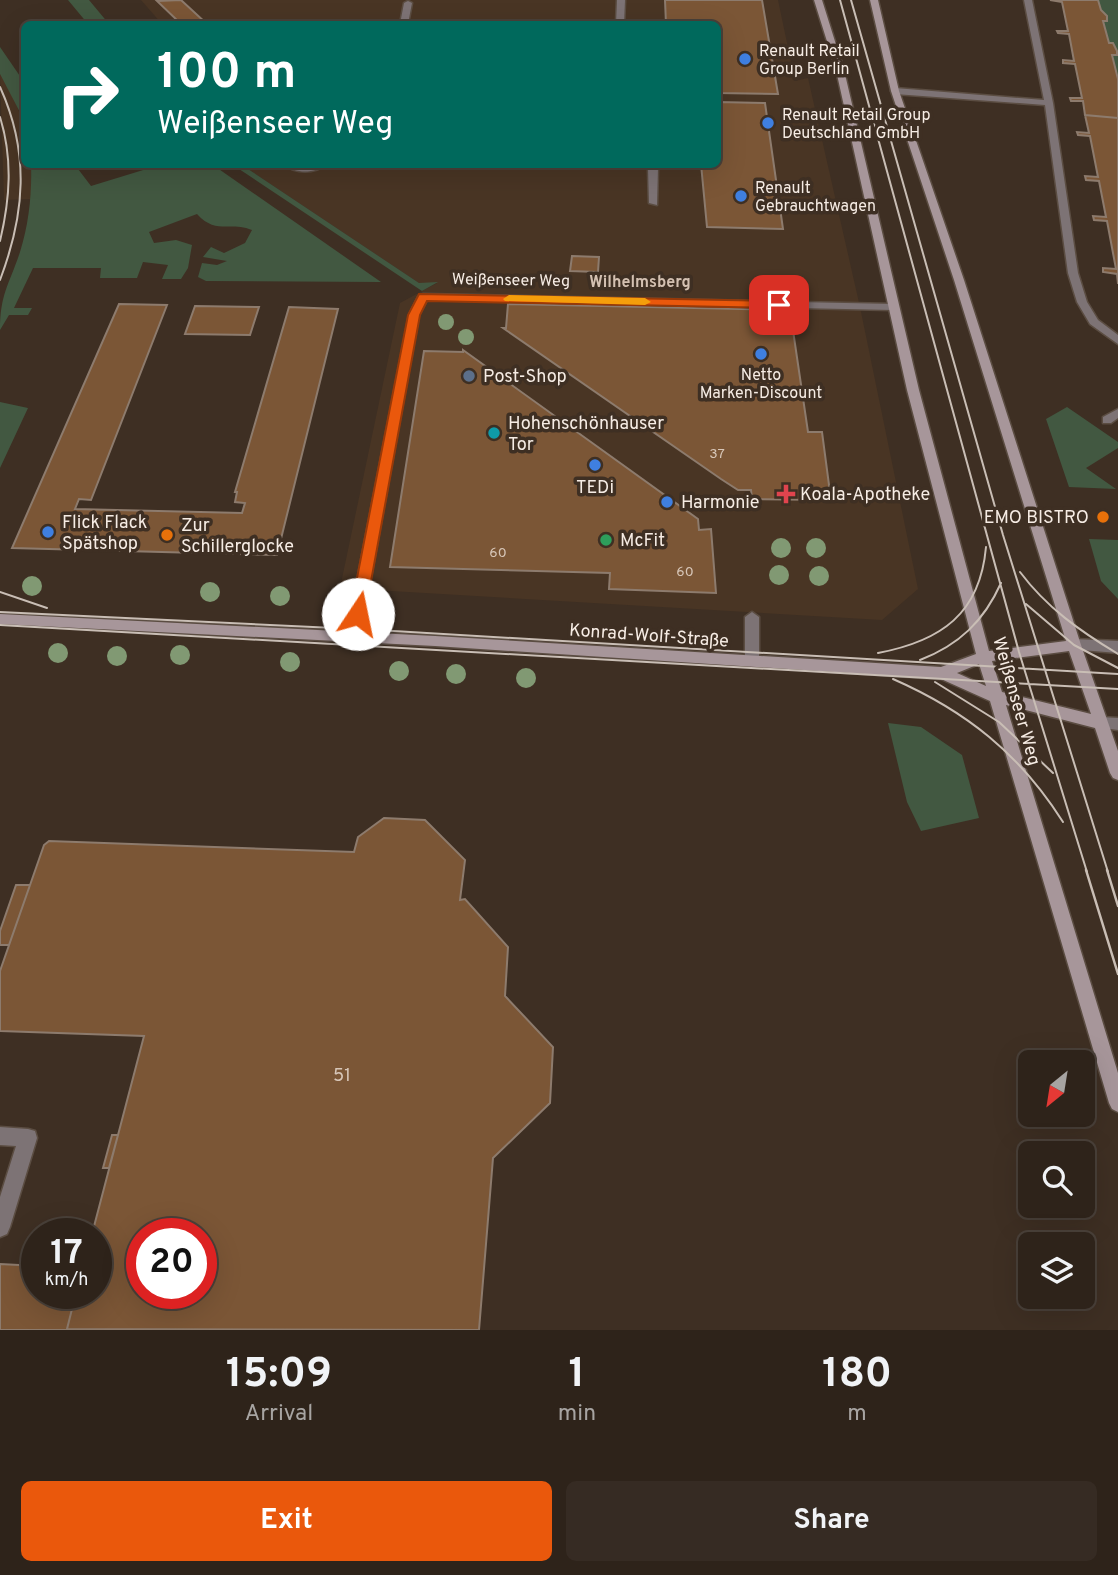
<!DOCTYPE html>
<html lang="en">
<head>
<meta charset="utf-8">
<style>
	body { margin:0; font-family:Overpass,sans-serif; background:#362b23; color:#f1f3f6; height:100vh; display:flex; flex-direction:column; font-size:26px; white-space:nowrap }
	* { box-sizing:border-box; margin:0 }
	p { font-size:23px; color:#a7a4a2 }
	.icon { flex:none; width:38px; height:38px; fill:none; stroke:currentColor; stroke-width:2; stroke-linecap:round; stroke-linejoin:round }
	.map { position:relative; height:1330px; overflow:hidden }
	.sheet { display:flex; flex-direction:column; background:#2e231a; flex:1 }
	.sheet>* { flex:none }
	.top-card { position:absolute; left:21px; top:21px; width:700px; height:147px; border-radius:10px; box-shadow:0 7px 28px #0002,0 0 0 2px #494039; background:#00695c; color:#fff; overflow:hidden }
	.needle { width:46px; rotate:210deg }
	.fabs { position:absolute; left:1018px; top:1050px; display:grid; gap:14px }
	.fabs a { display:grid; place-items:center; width:77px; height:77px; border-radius:10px; background:#2e231a; box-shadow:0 7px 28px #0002,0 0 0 2px #494039; font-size:35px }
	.speed { position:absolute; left:21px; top:1218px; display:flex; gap:14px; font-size:35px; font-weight:700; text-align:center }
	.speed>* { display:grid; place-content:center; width:91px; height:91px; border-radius:50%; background:#2e231a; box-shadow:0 7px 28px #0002,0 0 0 2px #494039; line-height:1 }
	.speed small { font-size:18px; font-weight:400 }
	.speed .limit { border:10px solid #d22; background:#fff; color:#111 }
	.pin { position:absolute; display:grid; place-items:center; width:60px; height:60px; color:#fff; margin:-30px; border-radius:14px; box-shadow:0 4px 10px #0006 }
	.me { position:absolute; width:77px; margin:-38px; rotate:11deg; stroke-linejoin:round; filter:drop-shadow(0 0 5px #0008) }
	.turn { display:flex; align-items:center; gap:24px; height:147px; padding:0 21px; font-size:32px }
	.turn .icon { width:91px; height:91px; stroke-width:2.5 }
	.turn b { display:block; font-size:49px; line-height:60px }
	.eta { display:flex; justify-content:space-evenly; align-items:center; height:119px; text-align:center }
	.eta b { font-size:42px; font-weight:700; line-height:49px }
	.primary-button { display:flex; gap:14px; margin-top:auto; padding:14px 21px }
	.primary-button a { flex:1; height:80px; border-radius:10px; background:#ea580c; color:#fff; font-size:28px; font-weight:700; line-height:80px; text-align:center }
	.primary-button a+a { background:#362b23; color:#f1f3f6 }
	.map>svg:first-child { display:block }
	.built { fill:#493524 }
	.green { fill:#425841 }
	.building { fill:#7b5636; stroke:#8d7b6d; stroke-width:2; fill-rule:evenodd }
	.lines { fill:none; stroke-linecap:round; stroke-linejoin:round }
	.service-casing { stroke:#5b4d42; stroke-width:3 }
	.tertiary-casing { stroke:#5b4d42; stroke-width:3 }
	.secondary-casing { stroke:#5b4d42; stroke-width:3 }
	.service { fill:#7d7375; fill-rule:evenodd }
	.tertiary { fill:#7d7375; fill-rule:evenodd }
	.secondary { fill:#a7969a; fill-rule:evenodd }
	.tram-far1 { stroke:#c9beb5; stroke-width:2 }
	.tram { stroke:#c9beb5; stroke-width:2.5 }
	.tree { fill:#819973 }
	.route { fill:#ea580c; stroke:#983908; stroke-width:2 }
	.slow { fill:#f59e0b }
	.shop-dot { fill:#3f7fe0; stroke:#3e2f23; stroke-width:2.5 }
	.service-dot { fill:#5c6f8a; stroke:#3e2f23; stroke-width:2.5 }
	.culture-dot { fill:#0f9aa8; stroke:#3e2f23; stroke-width:2.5 }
	.health-dot { fill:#e0444e; stroke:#3e2f23; stroke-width:2.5 }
	.food-dot { fill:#e8710a; stroke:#3e2f23; stroke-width:2.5 }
	.leisure-dot { fill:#2e9e5b; stroke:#3e2f23; stroke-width:2.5 }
	.labels { text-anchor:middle; stroke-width:7; stroke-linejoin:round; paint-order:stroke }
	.number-label { font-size:14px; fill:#d7c6b8 }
	.far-poi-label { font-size:16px; fill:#f6ece4; stroke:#3e2f23; text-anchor:start }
	.far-street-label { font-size:16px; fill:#f6ece4; stroke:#3e2f23 }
	.far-neighbourhood-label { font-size:16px; font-weight:bold; fill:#d3c0b1; stroke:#3e2f23 }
	.poi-label { font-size:18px; fill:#f6ece4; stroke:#3e2f23; text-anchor:start }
	.street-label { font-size:18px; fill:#f6ece4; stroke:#3e2f23 }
	.near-number-label { font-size:18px; fill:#d7c6b8 }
</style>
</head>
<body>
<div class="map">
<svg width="1118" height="1330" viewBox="0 0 1118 1330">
	<rect width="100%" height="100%" fill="#3e2f23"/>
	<path class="built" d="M141,0H778L795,81L808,78L860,307L918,589L882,620L340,588L400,303L437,283H419L242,165L718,164V24H162Z
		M0,74L16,102L24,128V164L31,165V199L4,200Z"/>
	<path class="green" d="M68,0H89L109,24H88Z
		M1098,0H1118V79L1112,55L1117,51L1113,43H1109L1103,21H1107V16L1101,10Z
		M0,47L24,82V120L0,74Z
		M31,164L75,165L91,186L153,167L152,165H213L381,282L206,281L198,277L202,263L217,265L227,261L203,257L211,247L224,253L245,243L252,230C229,221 216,235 197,214L149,232L154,243L176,240L192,245L188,268L181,279H162L168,265L143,262L137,278H100L101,268H33L14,308H32L28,315H9L0,330C0,294 9,285 20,252C29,223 32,194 31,164Z
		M233,165H242L419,283L438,282L422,291Z
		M0,402L28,408L0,468Z
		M1067,407L1118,442V448L1086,468L1116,489L1069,487L1046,419Z
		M1089,539L1118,540V599L1101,581Z
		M888,723L921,727L962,755L979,818L921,831L907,802Z"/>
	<path class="building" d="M181,0L207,24H181L157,1Z
		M665,0H762L778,94L718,93V24H666Z
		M1098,0L1101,10L1107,16V21H1103L1109,43H1113L1117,51V55H1112L1118,79V118L1085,115L1083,101H1071L1070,98H1082L1075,64L1063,63V60L1074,61L1069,34L1058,33L1057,31H1068L1062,2L1050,0Z
		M718,102L765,103L783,229L707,227L701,164H718Z
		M1085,115L1118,118V284L1117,274L1103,272V268L1116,269L1107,221L1094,220L1093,216L1106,217L1099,181L1086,180L1085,176L1098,177L1090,136L1078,135L1077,132L1089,133Z
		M572,256L599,257L598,272L570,271Z
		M119,304L167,305L91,500L79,499L75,509L242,513L245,503L235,502L237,492H235L289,307L338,309L277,555L12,548Z
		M508,304L790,310L808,432H822L831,500L752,499L751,490H738L721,479L503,328H506Z
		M195,306L259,307L250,335L185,334Z
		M463,350L698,519L699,530L711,529L716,593L609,589L610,573L390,567L424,351L463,352Z
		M384,818L425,820L465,860L460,900L465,899L508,947L505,996L553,1047L550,1103L493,1158L479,1330L67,1329L76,1293H96V1234H92L144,1036L0,1031V971L44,845L49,841L354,852L358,837ZM142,1234H201V1293H142Z
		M16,885H30L9,945H0V931Z
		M112,1135H118L109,1168H103Z
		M0,1264L37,1266V1293H76L67,1329L111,1330H0Z"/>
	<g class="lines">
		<g class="service-casing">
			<path id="service" d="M617,0H625L624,24H616Z
				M1024,0H1032L1053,103L1078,273L1087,302L1098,320L1118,335V344L1090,324L1077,302L1068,273L1045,105L895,94L891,91L895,88L1044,100Z
				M408,1L412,3L408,24H400L404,3Z
				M283,164H327C314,174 296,174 283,164Z
				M640,164H653L658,168L657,205L649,203L648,169Z
				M423,294L893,304L898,307L893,310L427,300L419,315L360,637L358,641H348L346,637L409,315L418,297Z
				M1118,409V418L1111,423H1103V417Z
				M752,612L759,617V661L757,665H747L745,661V617Z
				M0,1127L28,1129L35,1131L37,1138L10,1227L7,1234L0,1237V1197L16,1146L0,1145Z"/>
		</g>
		<g class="tertiary-casing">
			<path id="tertiary" d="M1074,639L1118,641V653L1069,649L1067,645L1069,641Z
				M1101,717L1118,718V730L1096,727L1094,723L1096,719Z"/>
		</g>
		<g class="secondary-casing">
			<path id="secondary" d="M814,0H822L844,70L919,390L989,651L1066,641L954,280L891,91L870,0H878L899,91L964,280L1081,645L1118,751V780L1113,778L1110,773L1095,728L1006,705L1118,1073V1112L1112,1109L1109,1103L990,701L941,679L435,646L0,624V614L435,636L941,667L976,654L907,390L836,70ZM1069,651L1091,714L1002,692L992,661ZM979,664L986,686L957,673Z"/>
		</g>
		<use href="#service" class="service"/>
		<use href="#tertiary" class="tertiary"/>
		<use href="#secondary" class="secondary"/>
		<path class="tram-far1" d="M840,0L1019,652L1087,872
			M851,0L1003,535L1108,872
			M0,87C30,153 25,214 0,280
			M0,117C13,159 10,199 0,241
			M1020,572C1047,608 1080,631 1118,654
			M0,592L47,608
			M1026,604L1074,645L1118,668
			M0,612L377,630L1118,674
			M0,625L1118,689
			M878,653C941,641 980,614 986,547
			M920,660C959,645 984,621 1001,583
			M893,679C966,711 1020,754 1063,822
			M935,682L999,722L1053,773"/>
		<path class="tram" d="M1086,870L1118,974
			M1107,870L1118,906"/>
	</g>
	<g class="tree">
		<circle cx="446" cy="322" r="8"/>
		<circle cx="466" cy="337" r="8"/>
		<circle cx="781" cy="548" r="10"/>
		<circle cx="816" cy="548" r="10"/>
		<circle cx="779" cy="575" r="10"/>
		<circle cx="819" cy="576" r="10"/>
		<circle cx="32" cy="586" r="10"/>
		<circle cx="210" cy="592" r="10"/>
		<circle cx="280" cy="596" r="10"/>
		<circle cx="58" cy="653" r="10"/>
		<circle cx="180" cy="655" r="10"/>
		<circle cx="117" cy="656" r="10"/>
		<circle cx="290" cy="662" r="10"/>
		<circle cx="399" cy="671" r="10"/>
		<circle cx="456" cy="674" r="10"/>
		<circle cx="526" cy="678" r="10"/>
	</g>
	<path class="route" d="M419,294L779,301L785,305L779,308L427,301L420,315L365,614L358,620L350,614L408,315Z"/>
	<path class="slow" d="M509,295L645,298L651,302L645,305L505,301L503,299Z"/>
	<g class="shop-dot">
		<circle cx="745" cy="59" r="7"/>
		<circle cx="768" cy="123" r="7"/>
		<circle cx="741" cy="196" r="7"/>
		<circle cx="761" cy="354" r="7"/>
		<circle cx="595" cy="465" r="7"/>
		<circle cx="667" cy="502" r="7"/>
		<circle cx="48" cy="532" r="7"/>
	</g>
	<circle class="service-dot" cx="469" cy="376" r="7"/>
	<circle class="culture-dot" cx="494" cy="433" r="7"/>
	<path class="health-dot" d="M782.5 483.5h7v7h7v7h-7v7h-7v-7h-7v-7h7z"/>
	<g class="food-dot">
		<circle cx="1103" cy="517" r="7"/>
		<circle cx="167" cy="535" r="7"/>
	</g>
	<circle class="leisure-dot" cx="606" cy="540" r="7"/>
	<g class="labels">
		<g class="number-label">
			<text x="717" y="458">37</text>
			<text x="498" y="557">60</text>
			<text x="685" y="576">60</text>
		</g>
		<g class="far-poi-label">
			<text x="759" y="56">Renault Retail<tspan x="759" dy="18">Group Berlin</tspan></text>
			<text x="782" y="120">Renault Retail Group<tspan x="782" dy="18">Deutschland GmbH</tspan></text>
			<text x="755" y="193">Renault<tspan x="755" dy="18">Gebrauchtwagen</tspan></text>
			<text x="761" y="380" text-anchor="middle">Netto<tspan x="761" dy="18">Marken-Discount</tspan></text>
		</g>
		<g class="far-street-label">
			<text transform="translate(511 279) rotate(1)" y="6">Weißenseer Weg</text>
		</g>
		<g class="far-neighbourhood-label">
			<text x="640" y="287">Wilhelmsberg</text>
		</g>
		<g class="poi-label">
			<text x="483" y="382">Post-Shop</text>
			<text x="508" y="429">Hohenschönhauser<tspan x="508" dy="21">Tor</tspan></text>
			<text x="595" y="493" text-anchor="middle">TEDi</text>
			<text x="800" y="500">Koala-Apotheke</text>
			<text x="681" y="508">Harmonie</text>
			<text x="1089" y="523" text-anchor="end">EMO BISTRO</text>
			<text x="62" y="528">Flick Flack<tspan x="62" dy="21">Spätshop</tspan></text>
			<text x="181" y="531">Zur<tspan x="181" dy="21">Schillerglocke</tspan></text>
			<text x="620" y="546">McFit</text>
		</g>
		<g class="street-label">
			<text transform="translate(649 635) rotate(4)" y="6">Konrad-Wolf-Straße</text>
			<text transform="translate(1017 701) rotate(74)" y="6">Weißenseer Weg</text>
		</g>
		<g class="near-number-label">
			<text x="342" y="1081">51</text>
		</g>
	</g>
</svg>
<div class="fabs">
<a><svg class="needle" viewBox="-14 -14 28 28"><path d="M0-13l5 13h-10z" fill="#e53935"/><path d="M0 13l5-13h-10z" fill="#a7a4a2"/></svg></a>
<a><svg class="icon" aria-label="search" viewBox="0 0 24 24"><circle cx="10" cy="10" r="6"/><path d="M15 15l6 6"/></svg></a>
<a><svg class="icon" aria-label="layers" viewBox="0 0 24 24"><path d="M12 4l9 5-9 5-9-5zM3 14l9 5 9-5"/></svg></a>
</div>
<div class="speed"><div>17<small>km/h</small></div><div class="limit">20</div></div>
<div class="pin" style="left:779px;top:305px;background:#d93025"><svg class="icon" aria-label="arrive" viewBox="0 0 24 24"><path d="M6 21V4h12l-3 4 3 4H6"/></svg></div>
<svg class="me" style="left:358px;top:614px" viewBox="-20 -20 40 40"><circle r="19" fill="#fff"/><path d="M0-13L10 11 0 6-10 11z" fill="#ea580c"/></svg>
<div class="top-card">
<div class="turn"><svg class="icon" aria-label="right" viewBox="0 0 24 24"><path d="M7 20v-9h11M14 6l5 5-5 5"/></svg><div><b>100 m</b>Weißenseer Weg</div></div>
</div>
</div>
<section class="sheet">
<div class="eta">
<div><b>15:09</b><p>Arrival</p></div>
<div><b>1</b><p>min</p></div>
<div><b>180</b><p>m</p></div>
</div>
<div class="primary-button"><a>Exit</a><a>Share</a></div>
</section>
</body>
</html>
